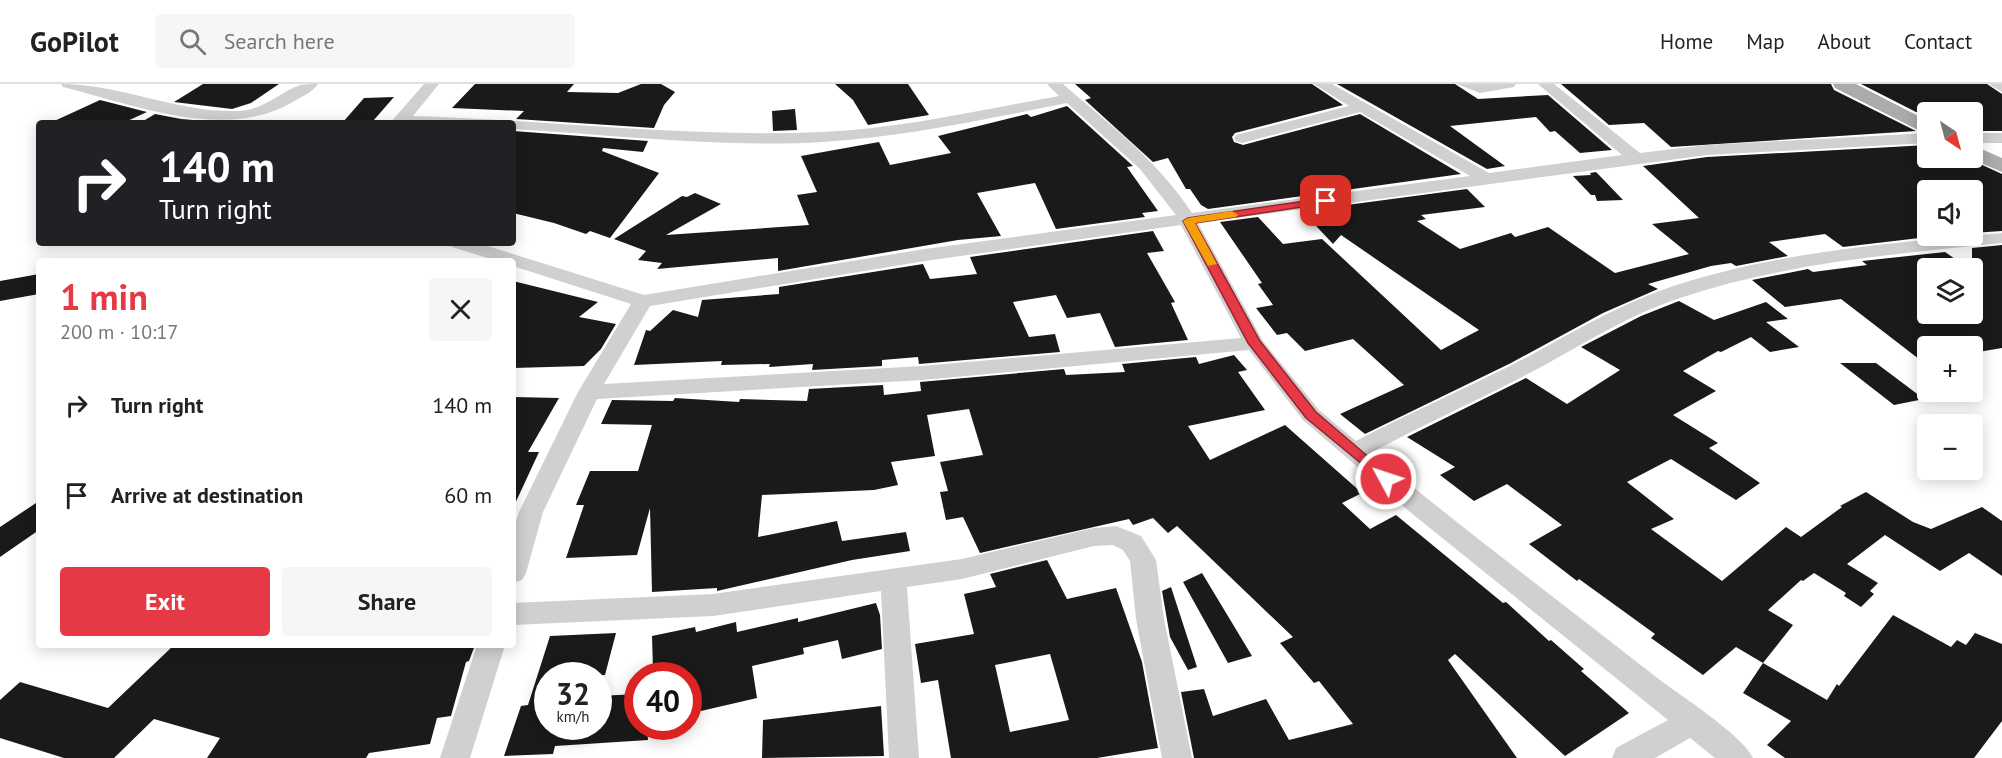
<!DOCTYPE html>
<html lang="en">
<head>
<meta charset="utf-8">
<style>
	body { margin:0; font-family:"PT Sans",sans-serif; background:#f6f6f6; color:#222; height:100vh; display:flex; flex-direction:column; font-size:22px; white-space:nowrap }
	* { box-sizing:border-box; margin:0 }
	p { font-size:20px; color:#767676 }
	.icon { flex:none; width:33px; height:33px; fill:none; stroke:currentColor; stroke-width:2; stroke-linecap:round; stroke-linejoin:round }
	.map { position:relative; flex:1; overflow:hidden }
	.details { position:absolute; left:36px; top:174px; width:480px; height:390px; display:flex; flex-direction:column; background:#fff; border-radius:6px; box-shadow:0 3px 15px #0003 }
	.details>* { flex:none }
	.banner { position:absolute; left:36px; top:36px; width:480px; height:126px; border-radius:6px; box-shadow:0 3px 15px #0003; background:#202124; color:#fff; overflow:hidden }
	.needle { width:39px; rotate:144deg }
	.buttons { position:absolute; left:1917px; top:18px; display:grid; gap:12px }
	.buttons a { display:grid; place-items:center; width:66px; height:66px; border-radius:6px; background:#fff; box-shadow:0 3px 15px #0003; font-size:30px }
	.speed { position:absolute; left:534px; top:578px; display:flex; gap:12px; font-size:30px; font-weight:700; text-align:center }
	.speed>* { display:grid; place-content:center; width:78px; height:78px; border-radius:50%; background:#fff; box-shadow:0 3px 15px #0003; line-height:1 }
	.speed small { font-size:15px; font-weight:400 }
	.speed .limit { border:9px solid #d22; background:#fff; color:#111 }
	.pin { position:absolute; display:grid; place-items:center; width:51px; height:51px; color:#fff; margin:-26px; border-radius:12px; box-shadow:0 3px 9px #0006 }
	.me { position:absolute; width:66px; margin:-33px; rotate:310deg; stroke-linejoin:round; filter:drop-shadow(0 0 4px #0008) }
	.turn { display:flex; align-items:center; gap:21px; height:126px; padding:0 24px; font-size:27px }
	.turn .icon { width:78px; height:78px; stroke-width:2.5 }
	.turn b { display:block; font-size:42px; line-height:51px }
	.round { display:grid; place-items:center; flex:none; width:63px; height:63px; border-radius:6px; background:#f6f6f6 }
	.summary { display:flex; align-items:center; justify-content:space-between; height:102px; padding:0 24px }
	h1 { font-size:36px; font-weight:600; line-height:45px; color:#e63946 }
	.primary-button { display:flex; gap:12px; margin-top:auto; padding:12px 24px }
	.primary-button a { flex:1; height:69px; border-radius:6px; background:#e63946; color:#fff; font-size:24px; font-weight:600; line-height:69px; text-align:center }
	.primary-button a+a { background:#f6f6f6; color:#222 }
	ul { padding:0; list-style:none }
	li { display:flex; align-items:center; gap:18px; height:90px; padding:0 24px }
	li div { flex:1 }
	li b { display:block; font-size:22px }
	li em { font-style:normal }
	header { display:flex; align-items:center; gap:36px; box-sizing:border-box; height:84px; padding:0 30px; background:#fff; border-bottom:2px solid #e0e0e0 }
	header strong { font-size:28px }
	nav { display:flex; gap:33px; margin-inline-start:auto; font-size:21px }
	.search { width:420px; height:54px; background:#f6f6f6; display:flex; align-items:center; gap:15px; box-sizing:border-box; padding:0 21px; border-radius:6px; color:#767676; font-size:22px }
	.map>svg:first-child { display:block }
	.building { fill:#1a1a1a; fill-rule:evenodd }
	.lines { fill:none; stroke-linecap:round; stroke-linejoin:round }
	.minor { fill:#d0d0d0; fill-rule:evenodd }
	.major { fill:#ababab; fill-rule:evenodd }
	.route { fill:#e63946; stroke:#96252e; stroke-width:1.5 }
	.slow { fill:#f59e0b }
</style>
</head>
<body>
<header>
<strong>GoPilot</strong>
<div class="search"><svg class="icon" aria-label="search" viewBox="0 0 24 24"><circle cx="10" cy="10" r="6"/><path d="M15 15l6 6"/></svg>Search here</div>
<nav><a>Home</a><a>Map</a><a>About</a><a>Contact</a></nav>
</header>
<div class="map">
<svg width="2002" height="674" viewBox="0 0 2002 674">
	<rect width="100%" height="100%" fill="#fff"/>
	<path class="building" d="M203,0H279L251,19L232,25L174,18Z
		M475,0H574L567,8L618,9L641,0H661L675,8L664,21L654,44L516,35L524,27L452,24Z
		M835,0H908L929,31L868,41L853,16Z
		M1075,0H1312L1343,21L1235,49L1232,53L1234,58L1243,61L1360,30L1461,90L1208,125L1201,121L1190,105H1186L1168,74L1153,78L1085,16L1091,14Z
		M1337,0H1455L1478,15L1548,11L1612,66L1580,69L1555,47L1550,48L1536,33L1450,42L1505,82L1487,85Z
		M1561,0H1831L1834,6L1916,47L1671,63L1644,39L1609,41Z
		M1861,0H1987L2002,10V47H1972V28H1916Z
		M394,13L373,37L343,38L364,14Z
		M100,16L147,28L123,39H50Z
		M1067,22L1133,82L1127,83L1158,127L1142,129L1145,133L1056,145L1035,99L977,109L1001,152L958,156L778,187V174L657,185L662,179L638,176L646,167L614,155L682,112L687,113L695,109L721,120L666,151L809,141L797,111L817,108L801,72L879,58L890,81L951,69L938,52L1027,30L1031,33Z
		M795,25L797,46L773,47L772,27Z
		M155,30L181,35L204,37L140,39Z
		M513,47L648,57L643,68L603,64L602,67L659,89L610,154L590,147L586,150L554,139L513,129Z
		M1928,61V74H1967L2002,90V147L1972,149V106H1928V153L1843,163L1825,150L1769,158L1788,172L1736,182L1731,179L1711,182L1648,200L1658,205L1603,229L1511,279L1365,350L1340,330L1404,301L1353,255L1305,267L1287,249L1277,251L1256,224L1273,221L1258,200L1262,199L1220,138L1258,133L1283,160L1322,155L1441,266L1479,246L1341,151L1333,160L1302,127L1467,105L1485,123L1421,131L1426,135L1417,137L1460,165L1511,149L1515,153L1548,143L1615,189L1689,170L1652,140L1699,134L1643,82L1707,73Z
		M1596,88L1599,91L1623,116L1597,117L1595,111H1591L1573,92L1591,91L1590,89Z
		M1153,147L1164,167L1147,169L1175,218L1171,219L1188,256L1115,263L1100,229L1067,234L1056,211L1013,218L1029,253L1055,250L1060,268L919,280L918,273L882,276V282L812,286L813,280L769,283L770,280L721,281L722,277L634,281L646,246L650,247L673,226L698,233L702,216L779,210V203L923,180L930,195L977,190L970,173Z
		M2002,161V264L1972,269V262H1928V282L1841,215L1785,223L1752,196L1808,185L1813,188L1867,181L1862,177L1945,168L1968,184H1928V230H1972V164Z
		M39,190V210L0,217V197Z
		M513,197L598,218L579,233L616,240L601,265L584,282L513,284Z
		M1679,217L1714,236L1766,218L1788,235L1766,238L1799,263L1770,268L1751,253L1721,268L1718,267L1683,287L1716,307L1673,331L1718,359L1709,364L1760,399L1736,416L1671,375L1627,398L1674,435L1651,445L1722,497L1786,443L1801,453L1842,423L1840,422L1866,408L1913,438L1931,445L1982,423L2002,437V492L1969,469L1940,487L1885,451L1847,480L1878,499L1870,507L1874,510L1861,523L1844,512L1846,509L1814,489L1803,497L1801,496L1768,526L1793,541L1763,579L1736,563L1703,591L1651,554L1655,550L1579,495L1577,497L1529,460L1562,441L1507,400L1474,417L1440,391L1455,383L1407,353L1526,294L1567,320L1620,286L1581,263L1641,232Z
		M1234,271L1247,286L1238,288L1265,326L1188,342L1210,376L1285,341L1362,409L1342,419L1370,445L1396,431L1503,519L1506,518L1549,557L1551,556L1584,585L1581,587L1629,629L1565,672L1455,570L1448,576L1517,674H1194L1181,608L1204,605L1213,632L1266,615L1289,656L1353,640L1319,597L1314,599L1280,559L1293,553L1177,442L1168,449L1153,434L1133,441L1129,435L980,469L963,433L946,436L940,408L948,407L940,378L983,371L969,325L927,331L935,372L891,378L898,401L874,406L762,411L758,453L837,437L842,457L906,448L910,467L852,476L717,507V504L652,508L650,424L637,471L566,474L584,421H576L590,387H638L652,341L601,340L612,316L673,317L675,314L739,318L740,315L807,317L809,305L883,301L884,311L921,307L920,298L1064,285L1066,291L1125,288L1122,280L1196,273L1199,280Z
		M1840,279H1876L1924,315L1894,321Z
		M513,313L559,314L528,368H539L513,424Z
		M39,417V446L0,473V443Z
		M1047,476L1067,515L1116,504L1142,578L1158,664L1097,674H951L938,596L921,599L915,560L974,550L964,510L996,503L990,490ZM1050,570L1069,636L1010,648L995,581Z
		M1202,489L1252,572L1228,579L1183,498Z
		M1171,503L1197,583L1188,586L1170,553L1162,507Z
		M876,519L880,531L882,565L842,575L838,556L803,564L804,570L752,582L757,614L688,630V591H673L672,581L653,586L652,552L695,543L696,548L736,538L737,548L798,534V538Z
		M1893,531L1951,563L1957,556L1966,561L1975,549L2002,560V637L1974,674H1785L1767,661L1791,637L1743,609L1763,579L1827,616L1837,600L1839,602Z
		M616,549L605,591H548V642H598V612L638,610V642H647L648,656L555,662L553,670L504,672L521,622L528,621L550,552Z
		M174,561H475L469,577L466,578L451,632L437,634L430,660L369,669L366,674H207L220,654L154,635L114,674H64L0,654V616L20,598L108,624Z
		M881,622L884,672L762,674L763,636Z"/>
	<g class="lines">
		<path class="minor" d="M61,0C121,0 177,29 237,27C263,27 278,9 300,1C305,0 313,0 318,0C313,7 304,12 296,16C228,59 135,21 63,3Z
			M424,0H439L413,32C548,36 684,54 821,48C901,45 980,26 1059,12L1047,0H1063C1109,40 1158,77 1192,129L1470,92L1360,28L1242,59L1236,57L1234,54L1236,51L1349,22L1314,0H1332L1489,89L1622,71L1538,0H1554L1640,69L1707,61L1928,49V59L1707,71L1198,139L1263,257L1319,326L1356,357C1407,330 1460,307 1512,281C1562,255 1609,225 1662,206C1771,168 1889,159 2002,149V159C1894,170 1784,179 1680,214C1625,232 1576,265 1526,291C1474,318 1422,341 1371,369C1466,447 1564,521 1660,596C1683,613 1743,652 1753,674H1715L1690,654L1655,674H1612L1616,664L1668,636L1410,428L1303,336L1249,266L922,296L597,315L543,428L526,489L522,496L513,499V447L519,428L578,308L631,220L513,182V177H497L452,163L450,159H478L644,211L925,165L1176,131L1140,85L1067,19C986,35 905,53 823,58C720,64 616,51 513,45V39H390ZM1181,141L1241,254L922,282L604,300L650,222L925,177Z
			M1457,0H1516L1514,3L1480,9Z
			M1989,0H2002V8Z
			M1972,49H2002V59H1972Z
			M1116,442L1141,452L1156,476L1164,535L1192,674H1162L1136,535L1130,477L1123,466L1113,461L1094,462L962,495L907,503L919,674H889L881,507L713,532L513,541V519L713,510L962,475L1094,444Z
			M477,561H505L470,674H440Z"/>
		<path class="major" d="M1833,0H1856L1928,37V51L1835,4Z
			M1972,61L2002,74V88L1969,74H1972Z"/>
	</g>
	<path class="route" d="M1326,114L1331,117L1329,119L1195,139L1260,257L1316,328L1391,392L1394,395L1391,399L1386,400L1306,334L1248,259L1183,137L1188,134Z"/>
	<path class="slow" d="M1232,127L1238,131L1236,133L1195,139L1217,180L1208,182L1183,137L1188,134Z"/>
</svg>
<div class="buttons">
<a><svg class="needle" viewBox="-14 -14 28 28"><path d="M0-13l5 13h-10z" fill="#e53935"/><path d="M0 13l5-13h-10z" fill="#767676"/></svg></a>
<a><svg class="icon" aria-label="sound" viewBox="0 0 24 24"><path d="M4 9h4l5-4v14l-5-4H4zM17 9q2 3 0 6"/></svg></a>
<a><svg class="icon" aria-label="layers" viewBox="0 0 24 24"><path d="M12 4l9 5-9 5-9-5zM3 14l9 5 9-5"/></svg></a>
<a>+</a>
<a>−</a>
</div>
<div class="speed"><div>32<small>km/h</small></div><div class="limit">40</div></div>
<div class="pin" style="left:1326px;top:117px;background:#d93025"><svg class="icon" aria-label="arrive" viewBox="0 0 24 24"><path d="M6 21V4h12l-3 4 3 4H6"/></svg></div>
<svg class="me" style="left:1386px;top:395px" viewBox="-20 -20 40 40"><circle r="17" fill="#e63946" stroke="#fff" stroke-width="3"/><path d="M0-11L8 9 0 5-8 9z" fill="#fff"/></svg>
<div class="banner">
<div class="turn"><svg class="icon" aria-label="right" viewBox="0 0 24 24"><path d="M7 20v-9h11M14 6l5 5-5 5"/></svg><div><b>140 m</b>Turn right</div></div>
</div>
<section class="details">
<div class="summary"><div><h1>1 min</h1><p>200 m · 10:17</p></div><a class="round"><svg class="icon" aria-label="close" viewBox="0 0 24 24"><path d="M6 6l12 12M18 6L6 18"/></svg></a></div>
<ul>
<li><svg class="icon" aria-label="right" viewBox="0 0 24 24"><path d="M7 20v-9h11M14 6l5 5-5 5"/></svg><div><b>Turn right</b></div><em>140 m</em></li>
<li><svg class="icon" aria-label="arrive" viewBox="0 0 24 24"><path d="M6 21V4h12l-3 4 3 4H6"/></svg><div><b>Arrive at destination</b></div><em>60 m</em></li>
</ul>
<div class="primary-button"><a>Exit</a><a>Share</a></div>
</section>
</div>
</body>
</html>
